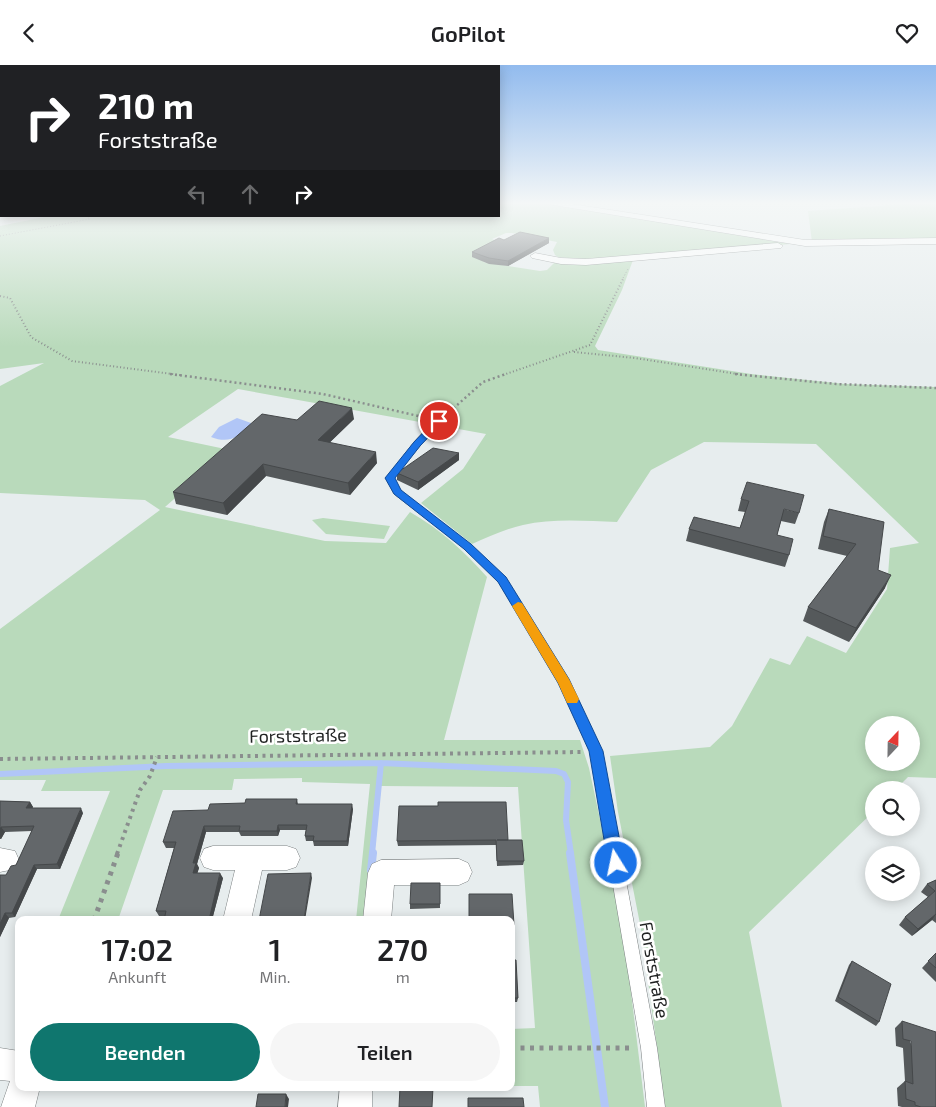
<!DOCTYPE html>
<html lang="de">
<head>
<meta charset="utf-8">
<style>
	body { margin:0; font-family:"Exo 2",sans-serif; background:#f6f6f6; color:#202124; height:100vh; display:flex; flex-direction:column; font-size:19px; white-space:nowrap }
	* { box-sizing:border-box; margin:0 }
	p { font-size:16px; color:#757577 }
	.icon { flex:none; width:28px; height:28px; fill:none; stroke:currentColor; stroke-width:2; stroke-linecap:round; stroke-linejoin:round }
	.map { position:relative; flex:1; overflow:hidden }
	.drawer { position:absolute; left:15px; top:851px; width:500px; height:175px; display:flex; flex-direction:column; background:#fff; border-radius:10px; box-shadow:0 2px 12px #0003 }
	.drawer>* { flex:none }
	.top-card { position:absolute; left:0px; top:0px; width:500px; height:152px; box-shadow:0 2px 12px #0003; background:#202124; color:#fff; overflow:hidden }
	.needle { width:32px; rotate:22deg }
	.tools { position:absolute; left:865px; top:651px; display:grid; gap:10px }
	.tools a { display:grid; place-items:center; width:55px; height:55px; border-radius:50%; background:#fff; box-shadow:0 2px 12px #0003; font-size:25px }
	.pin { position:absolute; display:grid; place-items:center; width:42px; height:42px; color:#fff; margin:-21px; border:2px solid #fff; border-radius:50%; box-shadow:0 1px 5px #0007 }
	.me { position:absolute; width:55px; margin:-28px; rotate:350deg; stroke-linejoin:round; filter:drop-shadow(0 0 4px #0008) }
	.turn { display:flex; align-items:center; gap:18px; height:105px; padding:0 15px; font-size:22px }
	.turn .icon { width:65px; height:65px; stroke-width:2.5 }
	.turn b { display:block; font-size:35px; line-height:42px }
	.lanes { display:flex; align-items:center; height:48px; padding:0 15px; background:#0003; justify-content:center; gap:25px; direction:ltr }
	.lanes .off { opacity:.35 }
	.eta { display:flex; justify-content:space-evenly; align-items:center; height:85px; text-align:center }
	.eta b { font-size:30px; font-weight:600; line-height:35px }
	.button { display:flex; gap:10px; margin-top:auto; padding:10px 15px }
	.button a { flex:1; height:58px; border-radius:30px; background:#0f766e; color:#fff; font-size:20px; font-weight:600; line-height:58px; text-align:center }
	.button a+a { background:#f6f6f6; color:#202124 }
	header { display:flex; justify-content:space-between; align-items:center; height:65px; padding:0 15px; background:#fff; font-size:22px; font-weight:600 }
	.map>svg:first-child { display:block }
	.green { fill:#b9dabb; fill-rule:evenodd }
	.water { fill:#b1c6f7 }
	.lines { fill:none; stroke-linecap:round; stroke-linejoin:round }
	.stream-far1 { stroke:#b1c6f7; stroke-width:6 }
	.stream { stroke:#b1c6f7; stroke-width:8 }
	.service-casing { stroke:#7c8182; stroke-width:1 }
	.minor-casing { stroke:#7c8182; stroke-width:1 }
	.path-far4 { stroke:#8a8e8e; stroke-width:1; stroke-dasharray:1 2; stroke-linecap:butt }
	.path-far3 { stroke:#8a8e8e; stroke-width:2; stroke-dasharray:1 2.5; stroke-linecap:butt }
	.path-far2 { stroke:#8a8e8e; stroke-width:2.5; stroke-dasharray:2 3; stroke-linecap:butt }
	.path-far1 { stroke:#8a8e8e; stroke-width:4; stroke-dasharray:3 4.5; stroke-linecap:butt }
	.path { stroke:#8a8e8e; stroke-width:5; stroke-dasharray:4 5.5; stroke-linecap:butt }
	.service { fill:#fff; fill-rule:evenodd }
	.minor { fill:#fff; fill-rule:evenodd }
	.wall { fill:#55595b }
	.shaded-wall { fill:#45484a }
	.building { fill:#63676a; stroke:#45484a }
	.route { fill:#1a73e8; stroke:#114b97 }
	.slow { fill:#f59e0b }
	.labels { text-anchor:middle; stroke-width:5; stroke-linejoin:round; paint-order:stroke }
	.near-street-label { font-size:18px; fill:#1f2121; stroke:#fff }
</style>
</head>
<body>
<header><svg class="icon" aria-label="back" viewBox="0 0 24 24"><path d="M15 5l-7 7 7 7"/></svg>GoPilot<svg class="icon" aria-label="heart" viewBox="0 0 24 24"><path d="M12 20l-8-8c-3-5 5-10 8-4 3-6 11-1 8 4z"/></svg></header>
<div class="map">
<svg width="936" height="1042" viewBox="0 0 936 1042">
	<rect width="100%" height="100%" fill="#e7edee"/>
	<path class="green" d="M499,137H540L791,179L590,195L558,192L555,190L553,185L557,177L512,168H506L492,174L499,177L498,186L483,197L540,206L547,205L555,197L633,195L622,225L595,281L598,285L751,309L845,319L936,322V713L908,712L895,725H874V746L749,867L782,1042H665L641,864L618,747L610,691L710,682L732,661L770,593L790,600L807,571L846,588L887,524L890,483L919,478L816,379L704,377L651,405L617,457C586,456 553,453 523,460C505,464 489,472 472,479L421,438L463,404L486,369L238,324L168,372L230,385L165,442L325,476L386,478L410,447C440,464 465,487 487,512L444,675H580L589,703L623,862L645,1042H540L538,1021H511V964L535,963L518,722L381,721L368,855H356L370,719L302,717V713L234,714L232,725H163L118,855H58L110,726H41L46,715H0V564L160,445L145,435L0,428V321L44,298L0,304V161L49,151H499ZM874,660H911V698H874Z
		M934,137L936,138V175L812,177L808,146Z
		M323,453L390,461L384,474L326,469L312,455Z"/>
	<path class="water" d="M237,353L251,358L252,361C238,372 229,379 211,372L219,362Z"/>
	<g class="lines">
		<path class="stream-far1" d="M0,709L166,701L381,698L556,706L564,709L568,717L566,755L571,789
			M372,789L381,698"/>
		<path class="stream" d="M570,788L605,1042
			M371,805L373,788"/>
		<g class="service-casing">
			<path id="service" d="M436,354H442L443,356L420,381L394,413L401,426L470,479L505,512L568,614L602,686L657,983L665,1042H647L641,983L590,686L559,618L498,516L464,483L394,429L386,413L414,377Z"/>
		</g>
		<g class="minor-casing">
			<path id="minor" d="M543,137H559L805,175L936,173V179L805,181L547,139Z
				M778,178L783,181L781,183L586,200L561,199L532,193L530,191L535,188L561,193L586,194Z
				M213,781H287L296,784L300,793L296,802L287,805H262L251,855H223L235,805H213L204,802L200,793L204,784Z
				M0,783L15,786L19,795L15,804L0,807Z
				M459,794L468,798L472,807L468,816L459,820H394L391,855H363L368,808L372,799L381,795Z
				M0,983L19,986V1022H40L35,1042H1L10,1016L0,1015Z
				M340,1022H372V1042H338Z"/>
		</g>
		<path class="path-far4" d="M0,171L90,154L87,152L90,151
			M623,213L628,204"/>
		<path class="path-far3" d="M0,231L10,233L31,272L72,296L180,310
			M574,287L635,293L744,310
			M503,310L590,280L624,212"/>
		<path class="path-far2" d="M170,309L323,329L427,353
			M735,309L836,319L936,323
			M446,350L483,317L506,309"/>
		<path class="path-far1" d="M0,694L583,687
			M117,789L140,725L150,711L157,692"/>
		<path class="path" d="M94,855L118,788
			M511,983H633"/>
		<use href="#service" class="service"/>
		<use href="#minor" class="minor"/>
	</g>
	<path class="wall" d="M504,175L549,178L508,201L489,199L472,192V187Z
		M354,354L329,378L377,398L350,430L266,411L227,450L176,439L173,427L297,355Z
		M459,388V395L418,425L397,415V408Z
		M741,434L799,448L795,459L781,456L777,470L789,490L785,502L686,476L689,464L740,463L745,447L738,446Z
		M829,444L878,505L885,523L849,577L803,556L808,542L847,491L818,484L824,457Z
		M297,734L298,739L353,744L348,781H314L313,776H306L305,771L306,765H280L278,771H241L239,767H206L197,799L199,803L197,808L223,813L212,855H164L165,851H159L156,846L174,783H166L163,777L208,745L245,738Z
		M0,736L30,737L33,742L32,743L83,748L60,804H37L15,852L9,853L0,872V810H6L16,800L32,766L5,767L1,774H0Z
		M438,741L508,775L524,796L523,800L497,801L496,780L398,781L397,776Z
		M936,815V858L932,855L912,871L899,860L905,852L928,832L921,827L927,819Z
		M440,818V843L410,844V839Z
		M936,888V917L922,903Z
		M511,895L518,933L517,937H511Z
		M852,896L879,957L876,961L835,936L849,900Z
		M902,956L936,1042H902L898,1041L897,1023L905,1016L903,983L896,981L895,963Z"/>
	<path class="shaded-wall" d="M549,173V178L508,201V196Z
		M352,343L354,354L320,387L318,375Z
		M376,387L377,398L350,430L348,418Z
		M459,388V395L418,425V417Z
		M263,399L266,411L227,450L223,438Z
		M891,510L885,523L849,577L856,563Z
		M30,737L33,742L30,748L26,743Z
		M352,739L353,744L348,781L347,776Z
		M81,743L83,748L60,804L57,799Z
		M278,760L280,765L278,771L277,766Z
		M204,761L206,767L197,799L199,803L196,813L193,808V798Z
		M1,762L5,767L1,774L0,772V765Z
		M34,800L37,804L15,852L12,848Z
		M220,808L223,813L212,855H209Z
		M311,808L312,813L305,855H304Z
		M5,848L9,853L0,872V859Z
		M936,849L932,855L912,871L918,864Z
		M286,1029L289,1034L288,1042H285Z"/>
	<path class="building" d="M520,167L549,173L508,196L489,193L472,187L499,173L504,175Z
		M319,336L352,343L318,375L376,387L348,418L263,399L223,438L173,427L262,349L297,355Z
		M433,383L459,388L418,417L397,408Z
		M747,417L804,430L799,448L784,444L777,470L793,474L789,490L689,464L694,452L740,463L749,436L741,434Z
		M829,444L884,457L878,505L891,510L856,563L808,542L856,479L823,471Z
		M246,734H297L296,739H352L347,776H313L314,771H305L307,760H278L277,766H239L240,761H204L193,798H196L193,808H220L209,855H164L166,846H156L176,777H163L173,746L208,745L210,739L245,738Z
		M0,736L30,737L26,743H81L57,799L34,800L12,848H5L0,859V810H6L11,801L16,800L34,761L1,762L0,765Z
		M438,737H506L508,775H497H522L524,796H497L496,775L397,776L399,741H438Z
		M311,808L304,855H259L268,809Z
		M936,815V849L918,864L905,852L935,826L927,819Z
		M411,818H440V839H410Z
		M469,829H512L514,860L511,863V855H469Z
		M936,888V903L928,896Z
		M511,895H516L518,933H511Z
		M852,896L891,919L879,957L838,932Z
		M902,956L936,967V1042H921L915,1040V1037L906,1034L905,1016L913,1019L911,976L903,974Z
		M400,1022H433L432,1042H399Z
		M258,1029H286L285,1042H256Z
		M468,1033H523L524,1042H468Z"/>
	<linearGradient id="sky" x2="0" y2="1"><stop stop-color="#92bbee"/><stop offset="0.49" stop-color="#f4f7f7"/><stop offset="1" stop-color="#f4f7f7" stop-opacity="0"/></linearGradient>
	<rect width="936" height="282" fill="url(#sky)"/>
	<path class="route" d="M439,353L443,356L442,358L420,381L395,413L401,425L471,479L506,512L569,614L603,686L624,798L621,803L616,805L610,803L608,798L589,686L558,618L498,517L464,484L394,429L385,413L414,377L436,354Z"/>
	<path class="slow" d="M518,537L522,538L569,614L579,634L577,638H567L558,618L512,541Z"/>
	<g class="labels">
		<g class="near-street-label">
			<text transform="translate(298 671) rotate(-1)" y="6">Forststraße</text>
			<text transform="translate(654 905) rotate(80)" y="6">Forststraße</text>
		</g>
	</g>
</svg>
<div class="tools">
<a><svg class="needle" viewBox="-14 -14 28 28"><path d="M0-13l5 13h-10z" fill="#e53935"/><path d="M0 13l5-13h-10z" fill="#757577"/></svg></a>
<a><svg class="icon" aria-label="search" viewBox="0 0 24 24"><circle cx="10" cy="10" r="6"/><path d="M15 15l6 6"/></svg></a>
<a><svg class="icon" aria-label="layers" viewBox="0 0 24 24"><path d="M12 4l9 5-9 5-9-5zM3 14l9 5 9-5"/></svg></a>
</div>
<div class="pin" style="left:439px;top:356px;background:#d93025"><svg class="icon" aria-label="arrive" viewBox="0 0 24 24"><path d="M6 21V4h12l-3 4 3 4H6"/></svg></div>
<svg class="me" style="left:616px;top:798px" viewBox="-20 -20 40 40"><circle r="17" fill="#1a73e8" stroke="#fff" stroke-width="3"/><path d="M0-11L8 9 0 5-8 9z" fill="#fff"/></svg>
<div class="top-card">
<div class="turn"><svg class="icon" aria-label="right" viewBox="0 0 24 24"><path d="M7 20v-9h11M14 6l5 5-5 5"/></svg><div><b>210 m</b>Forststraße</div></div>
<div class="lanes"><svg class="icon off" aria-label="left" viewBox="0 0 24 24"><path d="M17 20v-9H6M10 6l-5 5 5 5"/></svg><svg class="icon off" aria-label="ahead" viewBox="0 0 24 24"><path d="M12 20V5M6 11l6-6 6 6"/></svg><svg class="icon" aria-label="right" viewBox="0 0 24 24"><path d="M7 20v-9h11M14 6l5 5-5 5"/></svg></div>
</div>
<section class="drawer">
<div class="eta">
<div><b>17:02</b><p>Ankunft</p></div>
<div><b>1</b><p>Min.</p></div>
<div><b>270</b><p>m</p></div>
</div>
<div class="button"><a>Beenden</a><a>Teilen</a></div>
</section>
</div>
</body>
</html>
